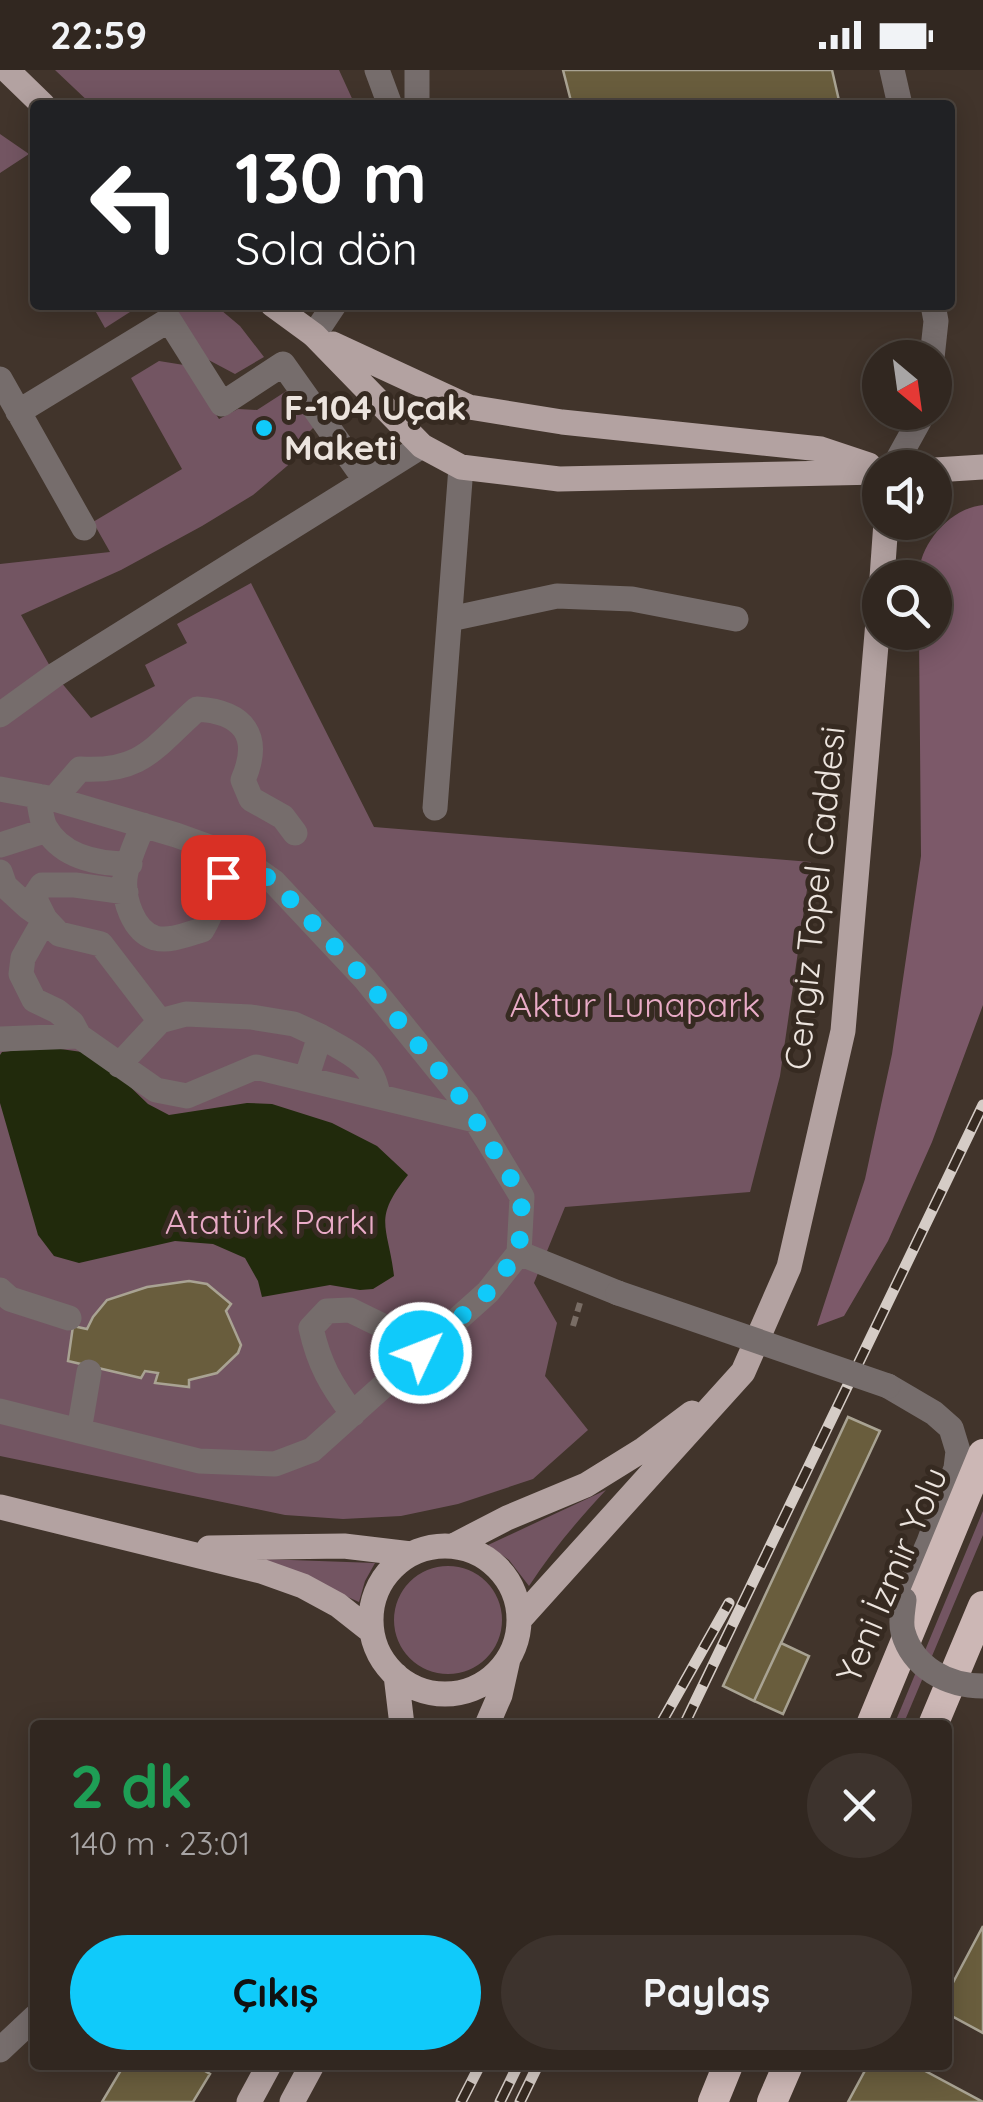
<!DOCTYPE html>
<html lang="tr">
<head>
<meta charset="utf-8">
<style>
	body { margin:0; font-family:Quicksand,sans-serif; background:#3d332d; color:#f1f3f6; height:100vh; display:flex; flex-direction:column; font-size:38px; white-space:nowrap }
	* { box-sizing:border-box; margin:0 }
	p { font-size:32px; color:#a8a5a5 }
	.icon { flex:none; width:55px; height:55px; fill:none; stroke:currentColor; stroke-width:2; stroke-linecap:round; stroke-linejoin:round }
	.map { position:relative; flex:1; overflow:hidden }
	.sheet { position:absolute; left:30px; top:1650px; width:922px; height:350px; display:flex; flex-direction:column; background:#312720; border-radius:10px; box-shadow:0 5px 25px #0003,0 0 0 2px #4c443e }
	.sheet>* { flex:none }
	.guide { position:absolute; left:30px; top:30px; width:925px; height:210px; border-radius:10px; box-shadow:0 5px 25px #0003,0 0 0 2px #4c443e; background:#202124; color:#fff; overflow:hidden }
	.needle { width:65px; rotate:151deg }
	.tools { position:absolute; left:862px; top:270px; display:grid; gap:20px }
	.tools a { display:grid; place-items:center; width:90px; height:90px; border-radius:50%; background:#312720; box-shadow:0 5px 25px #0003,0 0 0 2px #4c443e; font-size:50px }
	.pin { position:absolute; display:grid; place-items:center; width:85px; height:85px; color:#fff; margin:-42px; border-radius:20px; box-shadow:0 5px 15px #0006 }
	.me { position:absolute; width:110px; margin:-55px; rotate:47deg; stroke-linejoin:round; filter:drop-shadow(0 0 8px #0008) }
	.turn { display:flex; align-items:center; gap:35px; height:210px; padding:0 40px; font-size:45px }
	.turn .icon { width:130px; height:130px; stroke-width:2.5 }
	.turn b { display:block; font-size:70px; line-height:85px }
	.round { display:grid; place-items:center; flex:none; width:105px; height:105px; border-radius:52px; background:#3d332d }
	.headline { display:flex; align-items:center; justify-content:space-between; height:170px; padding:0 40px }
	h1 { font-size:60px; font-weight:800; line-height:75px; color:#1e9e55 }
	.primary-button { display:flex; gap:20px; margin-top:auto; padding:20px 40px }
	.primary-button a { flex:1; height:115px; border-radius:60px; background:#10cafa; color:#111; font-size:40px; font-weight:800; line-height:115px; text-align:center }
	.primary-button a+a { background:#3d332d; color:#f1f3f6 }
	.status { display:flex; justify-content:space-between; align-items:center; height:70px; padding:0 50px; background:#312720; direction:ltr }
	.status svg { height:28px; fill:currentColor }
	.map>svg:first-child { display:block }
	.green { fill:#735562 }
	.forest { fill:#7c5969 }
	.water { fill:#212a0c }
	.building { fill:#695d3d; stroke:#a9a393; stroke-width:2.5 }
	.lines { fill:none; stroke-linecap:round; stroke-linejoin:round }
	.path { stroke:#796d65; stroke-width:6; stroke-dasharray:10 5; stroke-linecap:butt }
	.minor { stroke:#766d6c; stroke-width:25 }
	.major { stroke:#b3a2a1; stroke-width:25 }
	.highway { stroke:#ccb7b5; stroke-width:30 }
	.rail-casing { stroke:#d5ccc6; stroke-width:11 }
	.rail { stroke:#362a21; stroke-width:8; stroke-dasharray:22; stroke-linecap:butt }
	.minor-bridge { stroke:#766d6c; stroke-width:25 }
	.route { stroke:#10cafa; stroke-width:18; stroke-dasharray:0 32.4 }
	.poi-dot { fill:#10cafa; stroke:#362a21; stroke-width:4 }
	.labels { text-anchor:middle; stroke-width:10; stroke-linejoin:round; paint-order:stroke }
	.poi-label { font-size:35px; font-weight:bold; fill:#ece4de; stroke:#362a21; text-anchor:start }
	.street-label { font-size:35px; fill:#ece4de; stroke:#362a21 }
	.park-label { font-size:35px; fill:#e9abc7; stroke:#362a21 }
</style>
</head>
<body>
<div class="status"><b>22:59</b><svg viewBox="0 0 49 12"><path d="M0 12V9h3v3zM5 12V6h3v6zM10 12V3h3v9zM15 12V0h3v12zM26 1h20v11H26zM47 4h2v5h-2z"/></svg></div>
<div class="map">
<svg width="983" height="2032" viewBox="0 0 983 2032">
	<rect width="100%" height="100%" fill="#41342b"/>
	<path class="green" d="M55,0H339L355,35H92Z
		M0,64L29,84L0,103Z
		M92,235H133L130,242L105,258Z
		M169,235H215L240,256L264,287L235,304L203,287Z
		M159,291L184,295L219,349L238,339L257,340L288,320L314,357L307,364L314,373L253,425L202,456L121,500L21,545L55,605L91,648L155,616L145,595L187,573L177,554L251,513L374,757L811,792L780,1006L750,1122L565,1137L534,1213L557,1253L545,1306L588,1360L533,1409L458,1434L401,1446L343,1449L285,1445L0,1386V494L110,482L93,452L182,399L131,308Z
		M606,1420C577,1451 552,1481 529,1516L509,1490L488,1475Z
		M983,1441V1465L903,1655H894Z
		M263,1489L375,1493L365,1511L359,1532Z
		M394 1550a54 54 0 1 1 108 0a54 54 0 1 1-108 0Z"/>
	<path class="forest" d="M983,435V935L932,1072L888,1171L844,1246L817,1256L865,1109L892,984L921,786L919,563L935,562V508L919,507C918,475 950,438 983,435Z"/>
	<path class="water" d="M46,977L82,982L120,1007L148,1034L169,1045L247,1033L272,1034L332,1053L377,1076L408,1105C372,1150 388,1155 394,1206L373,1219L360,1220L330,1215L262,1227L258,1211L245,1188L213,1174L175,1171L79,1193L54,1186L38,1165L0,1033V985L2,982Z"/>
	<path class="building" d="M563,0H832L840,35H572Z
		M189,1211L207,1214L231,1234L226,1241L241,1275L238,1283L217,1303L189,1310V1317L155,1313L158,1303L145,1301L141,1308L68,1291L73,1256L87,1259L93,1247L107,1230L147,1217Z
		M848,1347L880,1361L754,1631L723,1616Z
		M781,1573L809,1586L783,1644L754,1631Z
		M983,1856V1963L948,1944V1922Z
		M124,1995H195L210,2004L193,2032H102Z
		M868,1995H914L983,2032H848Z"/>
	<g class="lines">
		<path class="path" d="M573,1256L580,1233"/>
		<path class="minor" d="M377,0L390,35
			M892,0L900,35
			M417,35V0
			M314,265L334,235
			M932,288L936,251L933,235
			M0,309L84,458
			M18,342L169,250L222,334L283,294L366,411
			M893,398L924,342
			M450,549L557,526L632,529L736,549
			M0,645L55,605L422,376
			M0,719L54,729L176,765L240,788L274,812L365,909L466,1034L522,1127L519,1183L488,1222L312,1380L275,1394L199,1391L0,1341
			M38,726C40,736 41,749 45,757C62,788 98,794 130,794
			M54,729L80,699C143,703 155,676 197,639C244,642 262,666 243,710L251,729L283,747L295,763
			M435,738L461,397
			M143,755C137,771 127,791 125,808C123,829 133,861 155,868C170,872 188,864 202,860C216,837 222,810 233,785
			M0,775L47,760
			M0,802L5,816L28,837L45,849L59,864L101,874L160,951
			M45,849L23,888L21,904L34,930L57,941L72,953L79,966
			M45,849L34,827L42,815H75L126,822
			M320,966C349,983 373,990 378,1026
			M0,969L79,966L156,1020L187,1026L256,997L475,1050
			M119,995L160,951L186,944L251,947L294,954L320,966L306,1009
			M519,1183L618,1223
			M0,1220L10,1229L69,1248
			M888,1316L934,1343L951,1358L958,1381L956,1398L929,1472L904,1530
			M353,1344C331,1315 319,1294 311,1258L327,1241L350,1240L393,1261L421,1283
			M79,1361L89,1302
			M0,1980L35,1947"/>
		<path class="major" d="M7,0L43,35
			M273,235L314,265L422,376L461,397L559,409L880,402
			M333,274L469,337L562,352L821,379L869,395
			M935,400L983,397
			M882,508L886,452
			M0,1437L261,1501L303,1516L338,1535L371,1561
			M453,1476L507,1448L586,1415L644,1379L692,1343
			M371 1550a74 74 0 1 1 148 0a74 74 0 1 1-148 0Z
			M209,1478L344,1476L411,1484
			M519,1550L743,1302L789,1197L843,961L880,528
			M396,1605L402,1655
			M487,1655L500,1625L508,1589
			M249,2032L269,1995
			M292,2032L312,1995"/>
		<path class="highway" d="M871,1655L983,1384
			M933,1655L983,1536
			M713,2032L728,1995
			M772,2032L788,1995"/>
		<g class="rail-casing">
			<path id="rail" d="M660,1655L729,1533
				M684,1655L983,1035
				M461,2032L480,1995
				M500,2032L518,1995
				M520,2032L538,1995"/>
		</g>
		<use href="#rail" class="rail"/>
		<path class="minor-bridge" d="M618,1223L888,1316
			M904,1530C903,1540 900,1552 903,1562C913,1598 948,1616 983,1616"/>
	</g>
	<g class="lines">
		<path class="route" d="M223,807L233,785L240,788L274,812L365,909L466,1034L522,1127L519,1182L488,1222L421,1283"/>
	</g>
	<circle class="poi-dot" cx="264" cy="358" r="10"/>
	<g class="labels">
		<g class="poi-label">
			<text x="284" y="350">F-104 Uçak<tspan x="284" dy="40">Maketi</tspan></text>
		</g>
		<g class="street-label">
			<text transform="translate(815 828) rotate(-84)" y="12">Cengiz Topel Caddesi</text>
			<text transform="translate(892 1505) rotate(-67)" y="12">Yeni İzmir Yolu</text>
		</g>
		<g class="park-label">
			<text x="635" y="947">Aktur Lunapark</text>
			<text x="270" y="1164">Atatürk Parkı</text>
		</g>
	</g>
</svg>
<div class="tools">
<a><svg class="needle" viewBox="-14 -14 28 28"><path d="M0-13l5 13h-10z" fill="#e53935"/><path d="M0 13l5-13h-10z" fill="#a8a5a5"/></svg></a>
<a><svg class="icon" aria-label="sound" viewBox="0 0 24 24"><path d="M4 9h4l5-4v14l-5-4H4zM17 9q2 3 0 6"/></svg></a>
<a><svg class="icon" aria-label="search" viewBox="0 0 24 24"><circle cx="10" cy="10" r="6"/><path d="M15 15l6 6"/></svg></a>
</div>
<div class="pin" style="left:223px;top:807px;background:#d93025"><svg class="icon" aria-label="arrive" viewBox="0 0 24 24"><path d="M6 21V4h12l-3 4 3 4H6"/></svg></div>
<svg class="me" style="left:421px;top:1283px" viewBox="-20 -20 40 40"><circle r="17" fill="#10cafa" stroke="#fff" stroke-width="3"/><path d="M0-11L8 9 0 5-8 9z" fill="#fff"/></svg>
<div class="guide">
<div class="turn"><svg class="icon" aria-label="left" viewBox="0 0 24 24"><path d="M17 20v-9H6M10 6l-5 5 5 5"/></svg><div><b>130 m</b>Sola dön</div></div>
</div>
<section class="sheet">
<div class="headline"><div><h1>2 dk</h1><p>140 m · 23:01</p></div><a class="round"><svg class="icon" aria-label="close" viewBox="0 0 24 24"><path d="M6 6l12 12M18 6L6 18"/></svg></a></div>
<div class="primary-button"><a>Çıkış</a><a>Paylaş</a></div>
</section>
</div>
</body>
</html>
